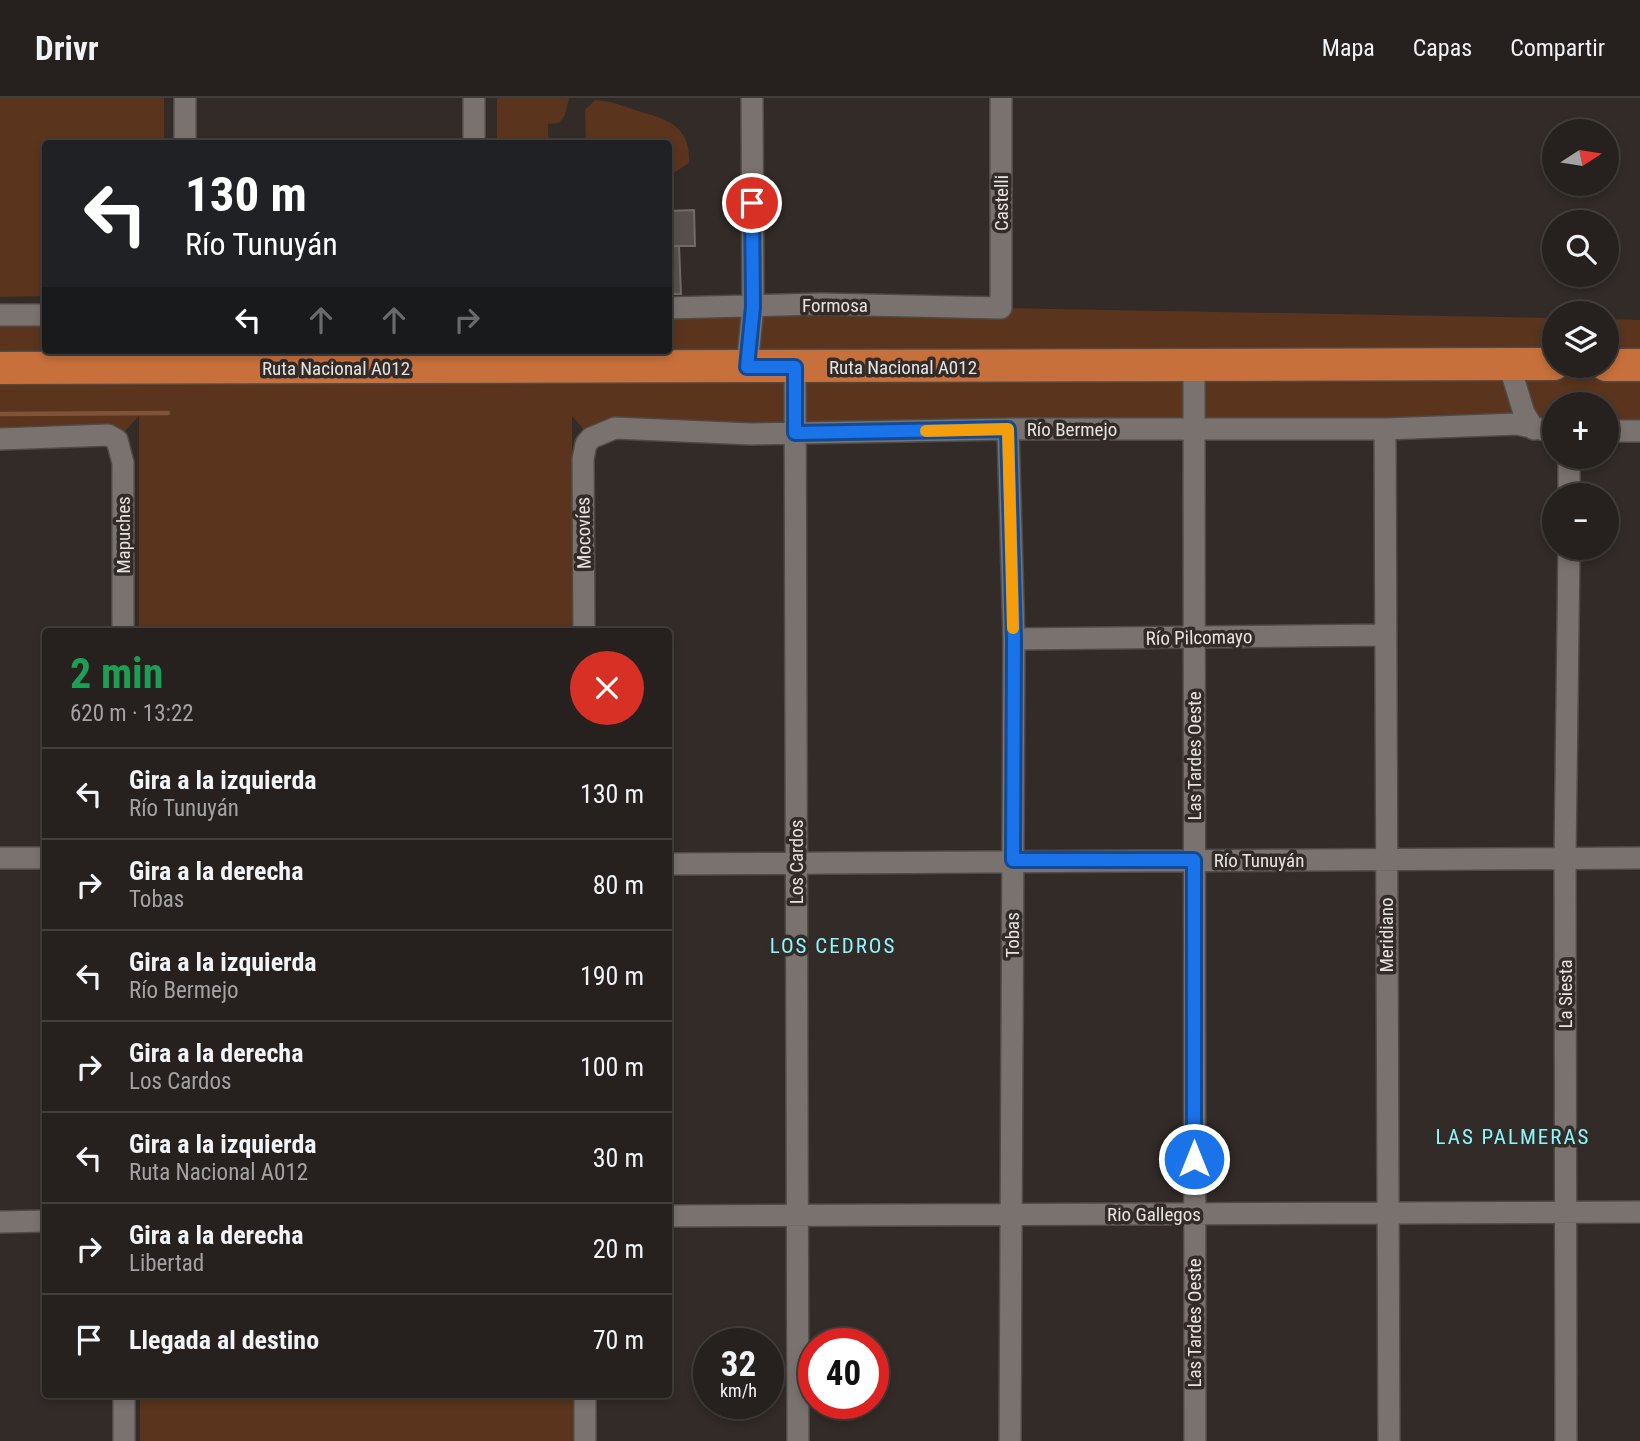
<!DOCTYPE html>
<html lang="es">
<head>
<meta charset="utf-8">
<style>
	body { margin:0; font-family:"Roboto Condensed",sans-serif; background:#322d2b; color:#f1f3f6; height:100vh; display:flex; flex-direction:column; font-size:26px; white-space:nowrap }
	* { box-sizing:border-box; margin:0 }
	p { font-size:23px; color:#a4a3a4 }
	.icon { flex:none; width:38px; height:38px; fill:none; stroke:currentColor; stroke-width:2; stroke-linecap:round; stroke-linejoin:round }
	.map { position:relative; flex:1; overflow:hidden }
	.details { position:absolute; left:42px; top:530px; width:630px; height:770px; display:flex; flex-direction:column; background:#26201e; border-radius:7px; box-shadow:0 4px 10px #0003,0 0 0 2px #423e3c }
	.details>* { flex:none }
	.top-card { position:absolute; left:42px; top:42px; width:630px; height:214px; border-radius:7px; box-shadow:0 4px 10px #0003,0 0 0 2px #423e3c; background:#202124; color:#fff; overflow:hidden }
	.needle { width:46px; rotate:78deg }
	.controls { position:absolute; left:1542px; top:21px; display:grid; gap:14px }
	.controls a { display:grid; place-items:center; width:77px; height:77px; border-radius:50%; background:#26201e; box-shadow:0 4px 10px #0003,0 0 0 2px #423e3c; font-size:35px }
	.speed { position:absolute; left:693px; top:1230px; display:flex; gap:14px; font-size:35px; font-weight:700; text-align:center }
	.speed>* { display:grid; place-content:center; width:91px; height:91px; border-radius:50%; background:#26201e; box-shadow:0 4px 10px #0003,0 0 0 2px #423e3c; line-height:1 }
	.speed small { font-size:18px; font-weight:400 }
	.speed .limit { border:10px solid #d22; background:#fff; color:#111 }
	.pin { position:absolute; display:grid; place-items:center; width:60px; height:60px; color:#fff; margin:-30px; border:4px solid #fff; border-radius:50%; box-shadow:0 2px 7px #0007 }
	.me { position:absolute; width:77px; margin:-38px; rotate:0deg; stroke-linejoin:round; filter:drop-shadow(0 0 5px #0008) }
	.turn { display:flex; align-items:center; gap:24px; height:147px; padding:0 28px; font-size:32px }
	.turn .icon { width:91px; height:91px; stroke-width:2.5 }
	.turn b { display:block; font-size:49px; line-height:60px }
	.lanes { display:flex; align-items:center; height:66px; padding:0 28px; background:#0003; justify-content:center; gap:35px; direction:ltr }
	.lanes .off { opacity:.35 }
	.round { display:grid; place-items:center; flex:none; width:74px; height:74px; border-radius:37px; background:#322d2b }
	.summary { display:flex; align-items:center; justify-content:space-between; height:119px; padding:0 28px }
	h1 { font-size:42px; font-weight:700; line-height:52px; color:#1e9e55 }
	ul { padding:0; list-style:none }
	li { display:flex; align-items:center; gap:21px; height:91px; padding:0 28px; border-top:2px solid #423e3c }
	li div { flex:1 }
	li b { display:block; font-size:26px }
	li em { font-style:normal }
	header { display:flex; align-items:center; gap:42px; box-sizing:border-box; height:98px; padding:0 35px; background:#26201e; border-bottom:2px solid #423e3c }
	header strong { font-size:33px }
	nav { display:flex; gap:38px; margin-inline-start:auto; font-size:24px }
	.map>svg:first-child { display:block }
	.green { fill:#5a341d }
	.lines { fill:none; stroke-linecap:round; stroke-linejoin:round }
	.stream { stroke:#7e533a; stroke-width:4.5 }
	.building { fill:#564f4b; stroke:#716a66; stroke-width:2 }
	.minor-casing { stroke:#4f4a46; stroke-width:24 }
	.highway-casing { stroke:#4f4a46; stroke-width:35 }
	.minor { stroke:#7a726e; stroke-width:21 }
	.highway { stroke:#c8703b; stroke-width:32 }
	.route-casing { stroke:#114b97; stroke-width:18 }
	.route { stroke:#1a73e8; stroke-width:12 }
	.slow { stroke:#f59e0b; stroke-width:12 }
	.labels { text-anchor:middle; stroke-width:7; stroke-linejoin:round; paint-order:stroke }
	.street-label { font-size:19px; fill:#e7e3e0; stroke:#322b28 }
	.neighbourhood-label { font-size:21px; letter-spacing:2px; fill:#8cf7fd; stroke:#322b28 }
</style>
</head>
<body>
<header>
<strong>Drivr</strong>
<nav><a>Mapa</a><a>Capas</a><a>Compartir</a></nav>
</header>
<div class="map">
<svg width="1640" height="1343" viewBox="0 0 1640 1343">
	<rect width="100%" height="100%" fill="#322b28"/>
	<path class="green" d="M0,0H164V45L46,46L45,198L0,199Z
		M497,0H569L565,17L559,25L548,26V39L565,45H497Z
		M595,2C611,3 623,8 638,13C667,21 691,28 689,65L669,78L668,46L586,45L585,12Z
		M669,210H1001L1554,220V268H1606L1607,221L1640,222V333H1607L1606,306H1554V334L591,340L572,318L573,534H139V318L117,342L0,341V217H45L46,252H668Z
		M140,1297H575V1343H140Z"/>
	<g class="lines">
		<path class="stream" d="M0,316L168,315"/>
	</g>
	<path class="building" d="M694,112L695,148H668V113Z
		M668,148H679L681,196H668Z"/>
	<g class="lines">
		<g class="minor-casing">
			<path id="minor" d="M185,0V46
				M474,46V0
				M668,210L821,206L1001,210V0
				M0,217H46
				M1509,266L1524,315L1534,331
				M1194,268L1195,1343
				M747,269L753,209L752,0
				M795,269L798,1343
				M1008,331L1014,541L1010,1343
				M1385,331L1389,1343
				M1606,333H1640
				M0,341L108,337L117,342L123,365V534
				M1569,397V359
				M584,534L583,361L586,346L591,340L615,330L751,336L1008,331H1385L1517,326L1554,334
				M1014,541L1385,537
				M0,760H46
				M668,766L1640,760
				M668,1118L1640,1114
				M0,1124L46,1123
				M124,1297V1343
				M585,1343V1297
				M1566,1343L1565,760L1569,450"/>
		</g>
		<g class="highway-casing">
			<path id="highway" d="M1606,267H1640
				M0,270L1554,266"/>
		</g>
		<use href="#minor" class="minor"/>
		<use href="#highway" class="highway"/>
	</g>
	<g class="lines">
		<g class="route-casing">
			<path id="route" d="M752,105L753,209L747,269H795V335L1008,331L1014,541L1013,762H1194V1061"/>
		</g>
		<use href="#route" class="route"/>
		<path class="slow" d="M926,333L1008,331L1013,530"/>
	</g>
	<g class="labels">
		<g class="street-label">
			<text transform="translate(1001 105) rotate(-90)" y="7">Castelli</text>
			<text x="835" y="214">Formosa</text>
			<text x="903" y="276">Ruta Nacional A012</text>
			<text x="336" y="277">Ruta Nacional A012</text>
			<text x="1072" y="338">Río Bermejo</text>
			<text transform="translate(583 435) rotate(-91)" y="7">Mocovíes</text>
			<text transform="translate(123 437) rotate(-90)" y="7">Mapuches</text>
			<text transform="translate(1199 539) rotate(-1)" y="7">Río Pilcomayo</text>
			<text transform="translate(1194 658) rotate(-90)" y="7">Las Tardes Oeste</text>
			<text x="1259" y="769">Río Tunuyán</text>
			<text transform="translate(796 764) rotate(-90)" y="7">Los Cardos</text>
			<text transform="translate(1012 837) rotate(-90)" y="7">Tobas</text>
			<text transform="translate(1386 837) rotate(-90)" y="7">Meridiano</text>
			<text transform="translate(1565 896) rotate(-90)" y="7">La Siesta</text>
			<text x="1154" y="1123">Rio Gallegos</text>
			<text transform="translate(1194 1225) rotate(-90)" y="7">Las Tardes Oeste</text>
		</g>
		<g class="neighbourhood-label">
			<text x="833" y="855">LOS CEDROS</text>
			<text x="1513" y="1046">LAS PALMERAS</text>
		</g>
	</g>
</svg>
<div class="controls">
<a><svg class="needle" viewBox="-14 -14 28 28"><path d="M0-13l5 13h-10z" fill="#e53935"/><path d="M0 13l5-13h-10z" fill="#a4a3a4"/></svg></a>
<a><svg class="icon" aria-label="search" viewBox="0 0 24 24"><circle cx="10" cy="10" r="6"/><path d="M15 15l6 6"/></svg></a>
<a><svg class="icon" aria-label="layers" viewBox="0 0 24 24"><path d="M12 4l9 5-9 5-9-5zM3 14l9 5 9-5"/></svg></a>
<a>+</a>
<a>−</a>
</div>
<div class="speed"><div>32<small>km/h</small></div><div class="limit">40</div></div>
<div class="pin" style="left:752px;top:105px;background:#d93025"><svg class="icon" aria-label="arrive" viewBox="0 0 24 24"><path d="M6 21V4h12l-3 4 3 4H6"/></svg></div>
<svg class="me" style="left:1194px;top:1061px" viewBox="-20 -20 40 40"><circle r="17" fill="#1a73e8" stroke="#fff" stroke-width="3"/><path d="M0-11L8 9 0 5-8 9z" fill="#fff"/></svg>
<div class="top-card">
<div class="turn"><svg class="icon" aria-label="left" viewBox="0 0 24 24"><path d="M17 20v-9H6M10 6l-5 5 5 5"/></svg><div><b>130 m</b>Río Tunuyán</div></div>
<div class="lanes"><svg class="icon" aria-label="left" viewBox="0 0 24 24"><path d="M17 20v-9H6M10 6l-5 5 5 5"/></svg><svg class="icon off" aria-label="ahead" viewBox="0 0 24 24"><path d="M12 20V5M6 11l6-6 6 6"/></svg><svg class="icon off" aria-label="ahead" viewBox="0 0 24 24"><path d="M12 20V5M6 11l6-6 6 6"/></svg><svg class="icon off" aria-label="right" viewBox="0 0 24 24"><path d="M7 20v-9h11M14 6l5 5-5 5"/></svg></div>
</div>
<section class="details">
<div class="summary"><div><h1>2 min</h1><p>620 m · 13:22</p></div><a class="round" style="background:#d93025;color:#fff"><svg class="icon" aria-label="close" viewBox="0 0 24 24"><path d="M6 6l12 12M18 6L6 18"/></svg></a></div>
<ul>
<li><svg class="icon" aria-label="left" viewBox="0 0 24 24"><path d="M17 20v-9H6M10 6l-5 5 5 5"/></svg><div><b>Gira a la izquierda</b><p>Río Tunuyán</p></div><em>130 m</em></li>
<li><svg class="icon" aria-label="right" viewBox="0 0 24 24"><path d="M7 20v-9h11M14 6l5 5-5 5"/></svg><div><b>Gira a la derecha</b><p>Tobas</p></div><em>80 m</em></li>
<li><svg class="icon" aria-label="left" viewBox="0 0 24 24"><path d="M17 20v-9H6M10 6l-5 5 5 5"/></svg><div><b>Gira a la izquierda</b><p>Río Bermejo</p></div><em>190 m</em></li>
<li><svg class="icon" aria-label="right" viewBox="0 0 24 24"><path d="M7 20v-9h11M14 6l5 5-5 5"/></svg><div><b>Gira a la derecha</b><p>Los Cardos</p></div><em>100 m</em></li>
<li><svg class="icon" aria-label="left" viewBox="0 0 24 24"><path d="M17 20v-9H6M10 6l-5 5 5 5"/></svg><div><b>Gira a la izquierda</b><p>Ruta Nacional A012</p></div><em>30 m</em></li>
<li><svg class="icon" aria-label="right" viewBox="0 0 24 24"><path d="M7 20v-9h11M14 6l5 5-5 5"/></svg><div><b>Gira a la derecha</b><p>Libertad</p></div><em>20 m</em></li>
<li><svg class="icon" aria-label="arrive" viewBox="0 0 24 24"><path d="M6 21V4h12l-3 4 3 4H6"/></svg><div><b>Llegada al destino</b></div><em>70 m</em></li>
</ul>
</section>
</div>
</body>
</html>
